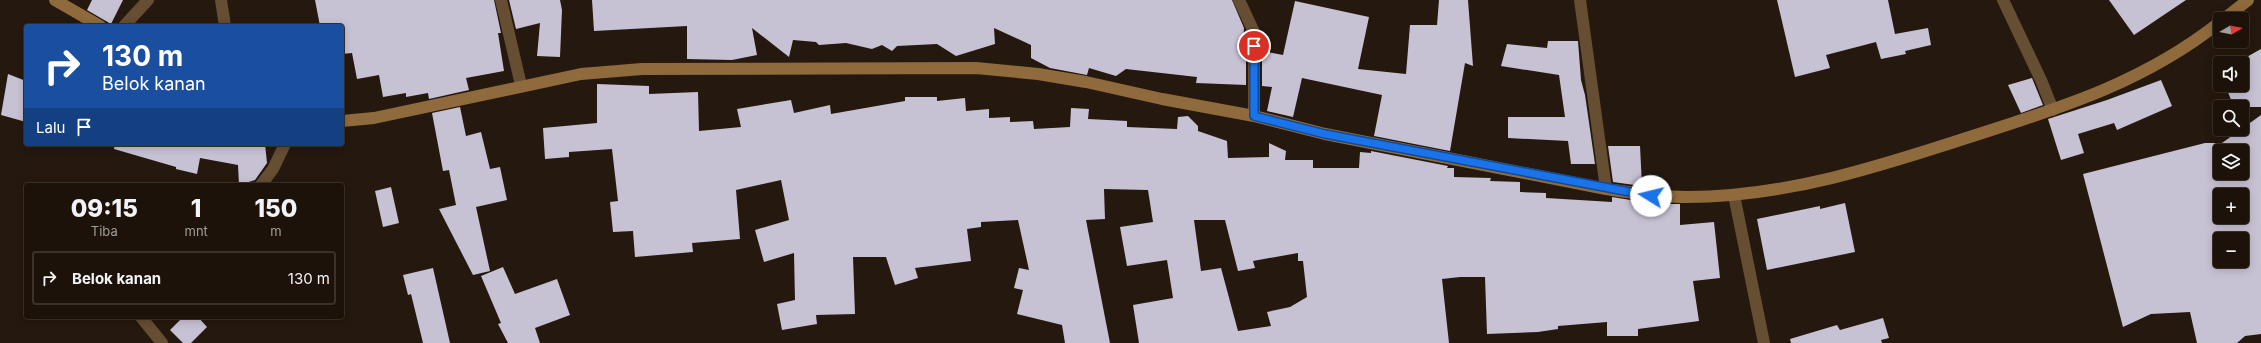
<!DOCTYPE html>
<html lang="id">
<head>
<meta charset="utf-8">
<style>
	body { margin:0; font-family:Inter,sans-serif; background:#292018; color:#f1f3f6; height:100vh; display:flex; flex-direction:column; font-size:15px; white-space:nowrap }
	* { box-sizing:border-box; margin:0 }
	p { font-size:13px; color:#a09e9c }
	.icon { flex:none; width:22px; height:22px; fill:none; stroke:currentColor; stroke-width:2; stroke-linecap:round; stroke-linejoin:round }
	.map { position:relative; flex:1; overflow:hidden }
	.panel { position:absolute; left:24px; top:183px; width:320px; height:136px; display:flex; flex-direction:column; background:#1c120a; border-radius:4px; box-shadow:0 2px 10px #0003,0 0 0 1px #3a322b }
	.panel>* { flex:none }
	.guide { position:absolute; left:24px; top:24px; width:320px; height:122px; border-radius:4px; box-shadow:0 2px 10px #0003,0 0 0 1px #3a322b; background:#1a4fa0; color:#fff; overflow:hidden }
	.needle { width:26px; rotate:80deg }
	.fabs { position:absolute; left:2213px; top:12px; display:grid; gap:8px }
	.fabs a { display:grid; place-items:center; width:36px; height:36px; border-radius:4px; background:#1c120a; box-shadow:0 2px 10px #0003,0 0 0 1px #3a322b; font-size:20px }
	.pin { position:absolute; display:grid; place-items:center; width:34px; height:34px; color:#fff; margin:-17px; border:2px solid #fff; border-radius:50%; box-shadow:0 1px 4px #0007 }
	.me { position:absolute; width:44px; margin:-22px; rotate:279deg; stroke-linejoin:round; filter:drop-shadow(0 0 3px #0008) }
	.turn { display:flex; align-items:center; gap:14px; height:84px; padding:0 12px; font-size:18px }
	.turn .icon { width:52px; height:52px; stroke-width:2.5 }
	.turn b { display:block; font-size:28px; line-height:34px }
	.then { display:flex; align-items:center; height:38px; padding:0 12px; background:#0003; gap:8px; font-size:15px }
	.eta { display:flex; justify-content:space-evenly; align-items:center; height:68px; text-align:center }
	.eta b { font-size:24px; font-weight:800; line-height:28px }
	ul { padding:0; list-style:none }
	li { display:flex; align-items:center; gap:12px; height:54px; margin:0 8px 6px; padding:0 4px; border:2px solid #3a322b; border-radius:4px }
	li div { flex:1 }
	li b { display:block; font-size:15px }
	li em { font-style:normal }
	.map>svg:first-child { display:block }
	.building { fill:#c7c1d4; fill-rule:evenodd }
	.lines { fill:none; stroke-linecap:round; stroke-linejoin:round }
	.street { stroke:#654e32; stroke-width:12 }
	.secondary { stroke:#8f6a3c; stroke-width:12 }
	.route-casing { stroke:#114b97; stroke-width:10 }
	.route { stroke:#1a73e8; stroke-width:7 }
</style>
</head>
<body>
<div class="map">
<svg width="2261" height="343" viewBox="0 0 2261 343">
	<rect width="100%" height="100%" fill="#25180e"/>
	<path class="building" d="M92,0H123L111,24L87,10Z
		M315,0H494L501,33H498L504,71L466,78L469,90L429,99L428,93L406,97V93L383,97L379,75L357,79L352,53L342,54V26H320Z
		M509,0H560L562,10L560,57L537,56L540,23L516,29Z
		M592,0H1232L1244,28L1243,41H1246V85L1196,83L1197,77L1126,69L1116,76L1089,68L1087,75L1050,68L1031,58V45L994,28L995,44L956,56L937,44L897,46L892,51L882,45L872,49L846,43L819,45L816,42L793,40L789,57L752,28L757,55L732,60L687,59V26L594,31Z
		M1439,0H1468L1473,66L1465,63L1450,151L1374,136L1382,95L1302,78L1293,117L1267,111L1272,87L1262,86V51L1283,55L1295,1L1369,17L1358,69L1406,74L1410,25H1437Z
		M1777,0H1888L1895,34L1928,28L1931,45L1905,51L1906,54L1881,59L1876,42L1826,55L1830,68L1795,77Z
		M2109,0H2186L2134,35Z
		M1548,41H1578L1581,80L1585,95L1595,164H1571L1568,141L1508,138V117H1565L1559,75L1501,66L1507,44L1547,48Z
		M2261,49V107H2234L2225,85H2242V63H2236Z
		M8,74L26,81V122L1,115Z
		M2032,78L2043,105L2021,113L2008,85Z
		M2161,80L2172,106L2117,130L2114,123L2078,134L2084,153L2061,160L2048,119L2107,100Z
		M597,84L649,86V94L698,92L699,131L741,127L737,109L791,100L794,113L830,105L831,114L905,101V97H937V101L965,98L966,111L989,109V118L1010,117V122L1033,121L1034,129L1070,127L1071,108L1089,109L1088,119L1127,121V127L1177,129L1178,117L1188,116L1198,126V131L1227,141L1228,158L1269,157V143L1286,151L1285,160H1313V168H1359L1360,152L1371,153V151L1448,166L1447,168H1454V177L1491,178L1490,181L1520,182V192L1546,193V198L1612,202V197L1643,202V204H1680V225L1714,222L1720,278L1693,281L1699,321L1638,329V336H1607V322L1558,326V329L1538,332L1487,334L1485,277H1460L1442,279L1449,343H1139L1133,305L1173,298L1167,260L1127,266L1120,227L1153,222L1148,190L1104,189L1105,219L1086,220L1110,343H1065L1062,325L1017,314L1023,290L1014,288L1019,268L1029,270L1018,220L981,222V227L967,229L971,261L915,268L918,278L895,285L886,257H853L855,314L816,315L817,324L782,330L777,304L795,300L794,253L764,262L755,230L789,220L781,180L736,190L740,239L692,243L693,252L635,257L633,231L613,232L610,202L618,201L612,149L569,152V157L545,159L543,128L597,123ZM1194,220H1225L1238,271L1255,268L1253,261L1298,253V261H1303L1307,297L1290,307L1267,312L1271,326L1238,331L1221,268L1201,271Z
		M460,107L466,136L481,132L490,169L500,167L507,200L476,207L490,271L473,275L439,209L456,205L449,170L443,171L432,113Z
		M2261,115V334L2245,336L2237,343H2197L2190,312L2151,314L2123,327L2083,174L2205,143H2222ZM2220,151H2242V173H2220ZM2220,195H2242V217H2220ZM2220,239H2242V261H2220Z
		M115,144H265L267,163L255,180L239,185L238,165L200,158L197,174L176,169V167L114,149Z
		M1608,146H1640L1642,186L1613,182Z
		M391,187L399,223L383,227L375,191Z
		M1845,203L1855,252L1767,270L1757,219L1820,206V209Z
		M503,267L515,294L557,279L570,315L535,328L540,343H508L498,324L501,323L481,276Z
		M433,268L450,343H423L411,294L408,295L403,275Z
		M183,317H198L207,327L191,343H183L170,330Z
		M1883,318L1889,338L1881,340L1882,343H1791L1790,339L1837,325L1840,330Z"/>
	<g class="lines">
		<path class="street" d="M221,0L225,26
			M501,0L521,85
			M1239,0L1254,32V116
			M1580,0L1606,189
			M2003,0L2041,80L2053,110
			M124,26L148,0
			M261,185L273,169L285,144
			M1734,195L1764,343
			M141,317L162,343"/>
		<path class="secondary" d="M55,0L100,26
			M2224,19L2248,0
			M342,121L374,118L581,74L642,69L976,68L1038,74L1086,82L1162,99L1254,116L1325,134L1606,189C1633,193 1660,197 1687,197C1788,197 1884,165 1979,134C2067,106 2147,80 2220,22"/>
	</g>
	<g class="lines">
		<g class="route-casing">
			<path id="route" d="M1254,46V116L1325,134L1651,196"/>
		</g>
		<use href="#route" class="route"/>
	</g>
</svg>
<div class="fabs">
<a><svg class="needle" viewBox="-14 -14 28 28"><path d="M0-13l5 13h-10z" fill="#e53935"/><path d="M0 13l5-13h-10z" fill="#a09e9c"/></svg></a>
<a><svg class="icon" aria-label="sound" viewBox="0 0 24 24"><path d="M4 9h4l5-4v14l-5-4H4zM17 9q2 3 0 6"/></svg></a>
<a><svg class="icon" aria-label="search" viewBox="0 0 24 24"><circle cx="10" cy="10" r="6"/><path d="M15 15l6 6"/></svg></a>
<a><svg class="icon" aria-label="layers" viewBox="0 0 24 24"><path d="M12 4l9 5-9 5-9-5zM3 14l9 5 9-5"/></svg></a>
<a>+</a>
<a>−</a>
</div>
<div class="pin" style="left:1254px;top:46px;background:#d93025"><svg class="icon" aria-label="arrive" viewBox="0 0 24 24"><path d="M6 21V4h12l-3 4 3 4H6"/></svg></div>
<svg class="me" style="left:1651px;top:196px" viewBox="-20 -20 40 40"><circle r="19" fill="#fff"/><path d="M0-13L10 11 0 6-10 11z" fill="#1a73e8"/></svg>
<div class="guide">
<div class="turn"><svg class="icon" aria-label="right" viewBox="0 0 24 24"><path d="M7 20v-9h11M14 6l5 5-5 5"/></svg><div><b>130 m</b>Belok kanan</div></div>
<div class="then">Lalu<svg class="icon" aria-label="arrive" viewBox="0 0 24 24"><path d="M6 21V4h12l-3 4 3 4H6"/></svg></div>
</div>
<section class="panel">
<div class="eta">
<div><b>09:15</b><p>Tiba</p></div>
<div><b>1</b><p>mnt</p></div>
<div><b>150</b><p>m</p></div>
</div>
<ul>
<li><svg class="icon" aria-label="right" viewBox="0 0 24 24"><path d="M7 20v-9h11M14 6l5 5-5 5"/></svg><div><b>Belok kanan</b></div><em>130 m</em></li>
</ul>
</section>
</div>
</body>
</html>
